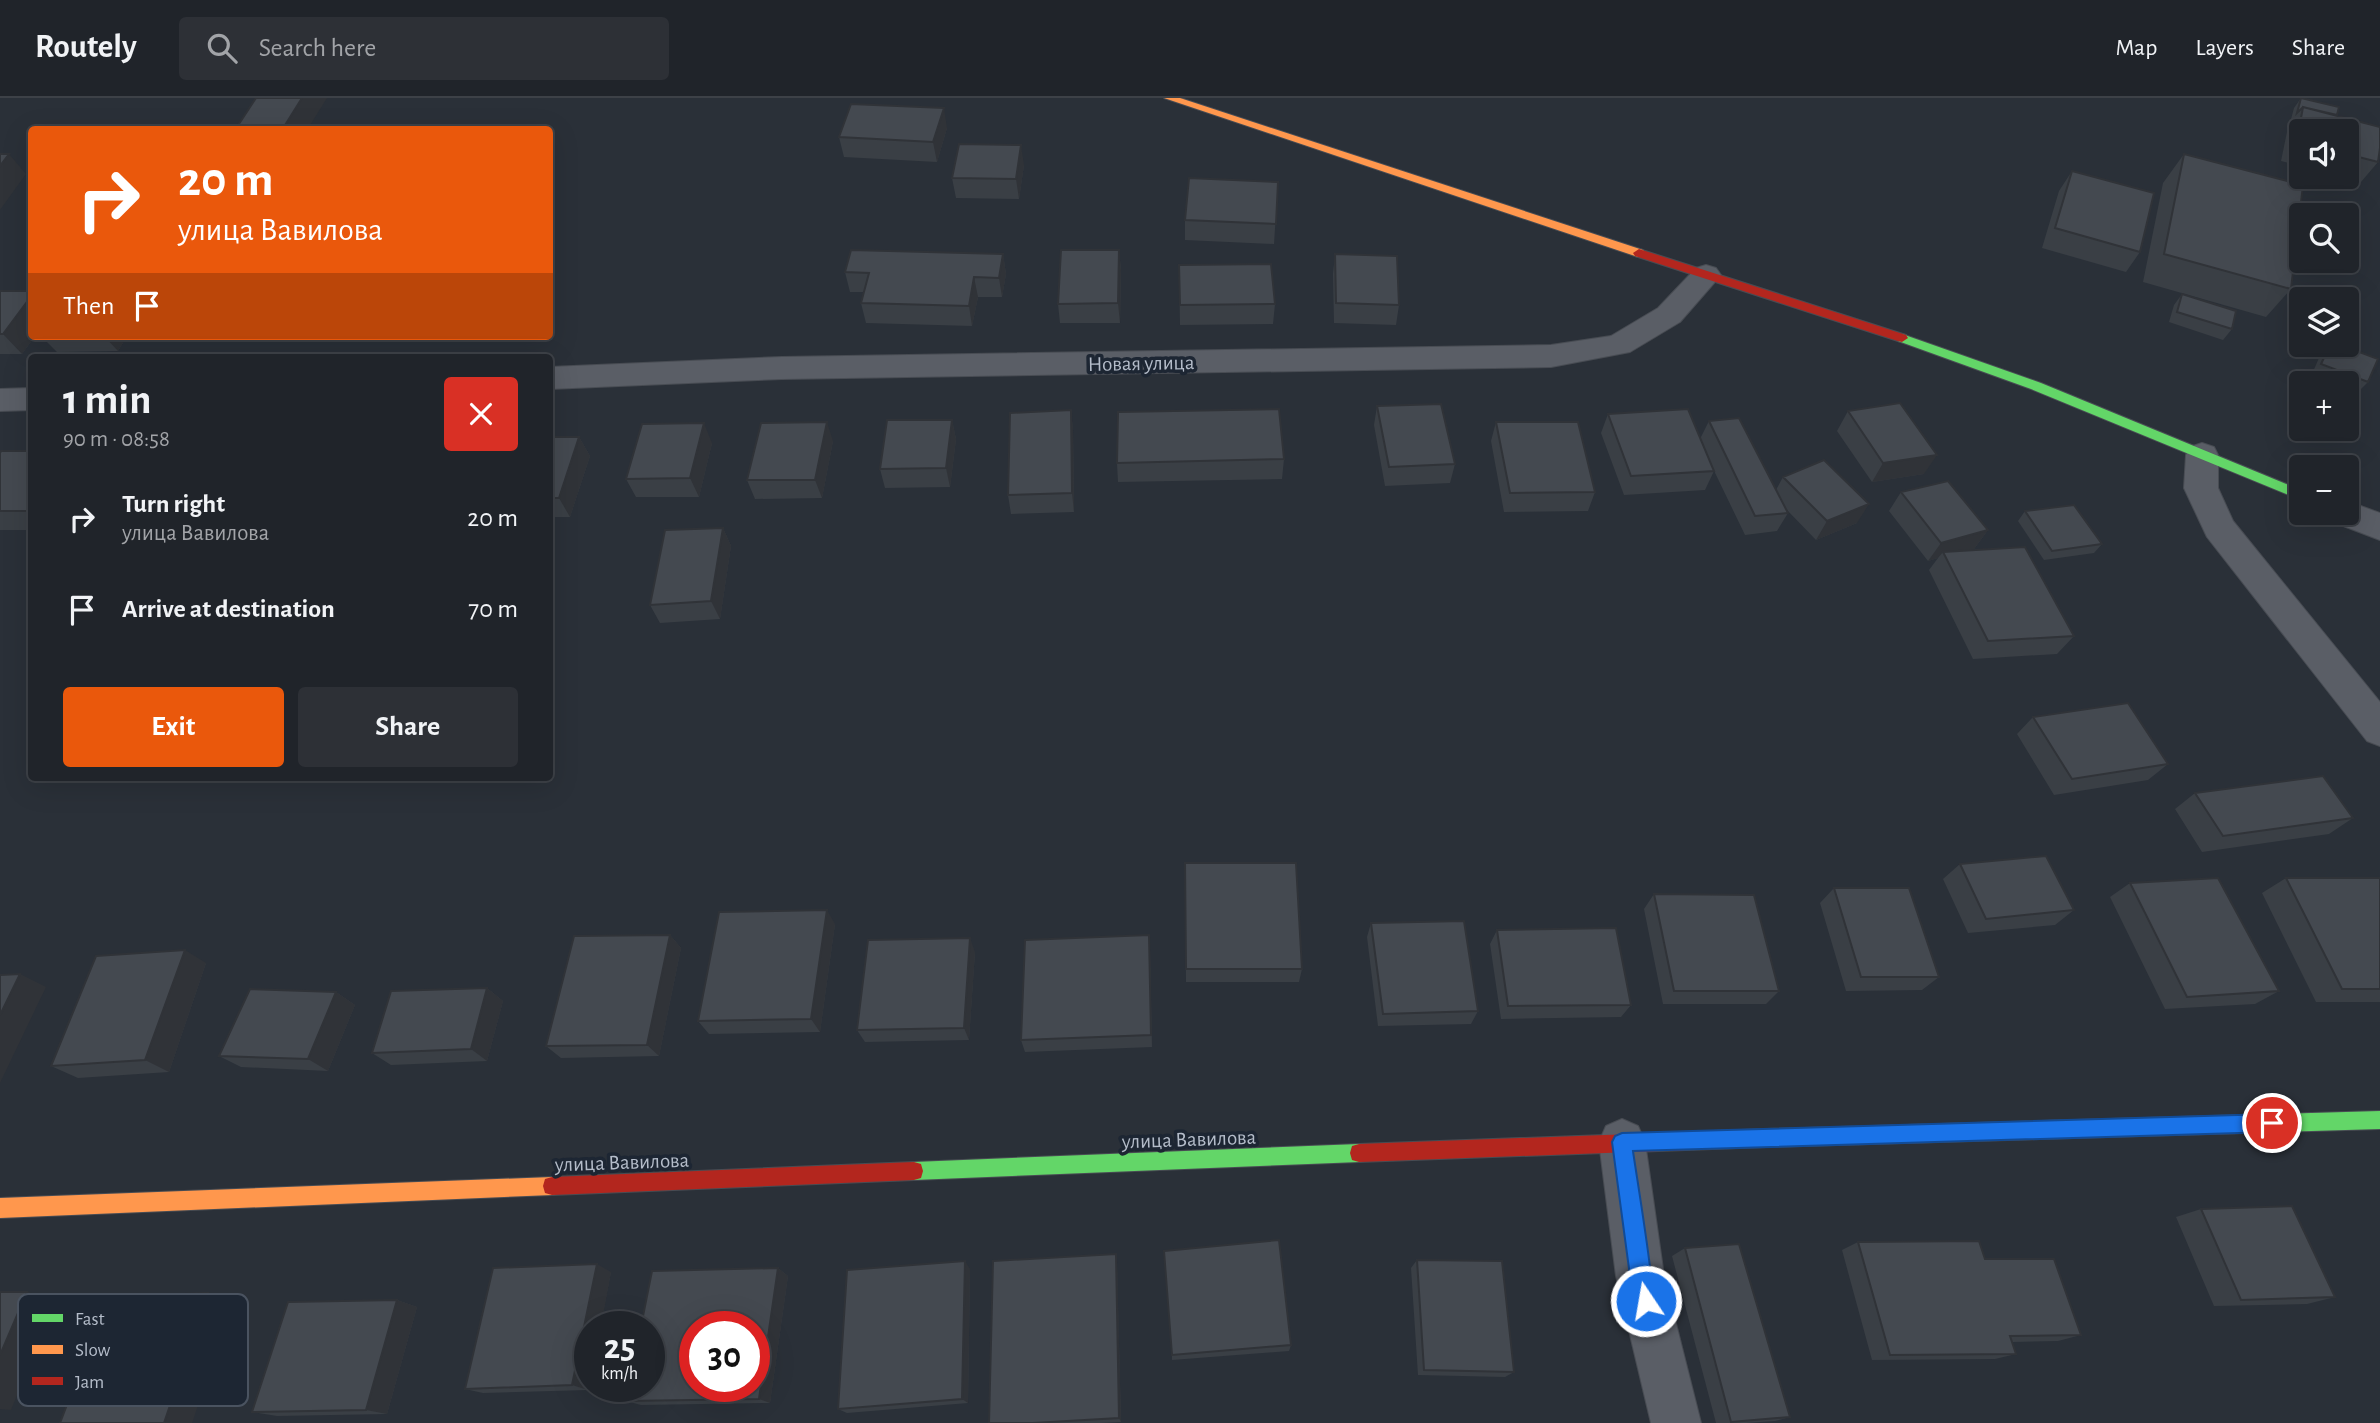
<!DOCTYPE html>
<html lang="en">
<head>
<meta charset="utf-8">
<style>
	body { margin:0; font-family:"Alegreya Sans",sans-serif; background:#2d3036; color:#f1f3f6; height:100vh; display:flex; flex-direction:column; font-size:26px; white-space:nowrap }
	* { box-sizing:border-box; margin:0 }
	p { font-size:23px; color:#a2a4a8 }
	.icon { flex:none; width:38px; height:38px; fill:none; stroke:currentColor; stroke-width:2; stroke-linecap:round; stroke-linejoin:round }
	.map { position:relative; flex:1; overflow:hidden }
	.sheet { position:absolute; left:28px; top:256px; width:525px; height:427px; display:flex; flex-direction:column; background:#20242a; border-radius:7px; box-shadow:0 7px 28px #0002,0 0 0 2px #3d4147 }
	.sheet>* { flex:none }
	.banner { position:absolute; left:28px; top:28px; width:525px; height:214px; border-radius:7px; box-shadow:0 7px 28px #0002,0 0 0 2px #3d4147; background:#ea580c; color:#fff; overflow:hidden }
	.fabs { position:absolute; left:2289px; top:21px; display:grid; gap:14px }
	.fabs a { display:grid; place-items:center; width:70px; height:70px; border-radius:7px; background:#20242a; box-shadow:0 7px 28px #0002,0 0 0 2px #3d4147; font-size:35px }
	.speed { position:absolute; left:574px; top:1213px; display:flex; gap:14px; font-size:35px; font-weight:700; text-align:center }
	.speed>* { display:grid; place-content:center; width:91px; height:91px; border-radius:50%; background:#20242a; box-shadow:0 7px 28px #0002,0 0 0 2px #3d4147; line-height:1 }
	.speed small { font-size:18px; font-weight:400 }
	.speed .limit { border:10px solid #d22; background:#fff; color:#111 }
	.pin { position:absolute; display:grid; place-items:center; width:60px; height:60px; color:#fff; margin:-30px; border:4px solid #fff; border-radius:50%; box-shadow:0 2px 7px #0007 }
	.me { position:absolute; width:77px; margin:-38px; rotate:348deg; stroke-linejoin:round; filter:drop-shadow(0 0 5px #0008) }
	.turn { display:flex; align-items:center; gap:24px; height:147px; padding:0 35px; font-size:32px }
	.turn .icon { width:91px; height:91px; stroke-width:2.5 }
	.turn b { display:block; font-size:49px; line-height:60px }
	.then { display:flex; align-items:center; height:66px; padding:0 35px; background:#0003; gap:14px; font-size:26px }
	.round { display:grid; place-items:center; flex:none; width:74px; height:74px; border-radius:7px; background:#2d3036 }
	.head { display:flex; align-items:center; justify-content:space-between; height:119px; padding:0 35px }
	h1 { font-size:42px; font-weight:600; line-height:52px }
	.primary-button { display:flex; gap:14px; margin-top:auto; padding:14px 35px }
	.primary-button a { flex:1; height:80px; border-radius:7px; background:#ea580c; color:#fff; font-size:28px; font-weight:600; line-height:80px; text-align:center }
	.primary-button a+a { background:#2d3036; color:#f1f3f6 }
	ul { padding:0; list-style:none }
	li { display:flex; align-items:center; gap:21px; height:91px; padding:0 35px }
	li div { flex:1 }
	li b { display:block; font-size:26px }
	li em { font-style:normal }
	header { display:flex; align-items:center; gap:42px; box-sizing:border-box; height:98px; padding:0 35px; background:#20242a; border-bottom:2px solid #3d4147 }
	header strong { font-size:33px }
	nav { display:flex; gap:38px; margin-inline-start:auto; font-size:24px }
	.search { width:490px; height:63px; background:#2d3036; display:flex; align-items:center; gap:18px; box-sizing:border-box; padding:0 24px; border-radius:7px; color:#a2a4a8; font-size:26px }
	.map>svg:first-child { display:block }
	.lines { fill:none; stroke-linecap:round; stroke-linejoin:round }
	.street-casing { stroke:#484c53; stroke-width:2 }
	.fast-casing { stroke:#484c53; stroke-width:2 }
	.slow-casing { stroke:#484c53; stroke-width:2 }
	.jam-casing { stroke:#484c53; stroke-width:2 }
	.street { fill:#5a5e66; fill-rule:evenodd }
	.fast { fill:#63d668; fill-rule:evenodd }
	.slow { fill:#ff974d; fill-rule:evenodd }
	.jam { fill:#b3261e; fill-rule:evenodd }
	.wall { fill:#3a3f45 }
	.shaded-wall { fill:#303338 }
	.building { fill:#444950; stroke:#303338; stroke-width:2; fill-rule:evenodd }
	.route { fill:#1a73e8; stroke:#114b97; stroke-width:2 }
	.labels { text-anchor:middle; stroke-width:7; stroke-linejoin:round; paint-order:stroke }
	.street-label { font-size:21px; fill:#b4bcc9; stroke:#1d2633 }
	.key { fill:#1d2633; stroke:#4a5360; stroke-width:2 }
	.key-label { font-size:19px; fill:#b4bcc9 }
</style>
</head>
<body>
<header>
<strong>Routely</strong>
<div class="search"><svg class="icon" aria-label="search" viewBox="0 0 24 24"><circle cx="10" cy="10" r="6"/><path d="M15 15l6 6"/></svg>Search here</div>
<nav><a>Map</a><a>Layers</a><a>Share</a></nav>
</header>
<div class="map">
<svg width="2380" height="1325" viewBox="0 0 2380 1325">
	<rect width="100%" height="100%" fill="#2a3038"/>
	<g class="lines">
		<g class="street-casing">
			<path id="street" d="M1706,167L1716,170L1721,177L1680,224L1630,254L1551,269L782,281L550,291V269L782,259L1551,247L1611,238L1658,210L1696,170Z
				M32,290V312L0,313V291Z
				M2202,345L2214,349L2218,357V390L2233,423L2380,604V648L2367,643L2207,439L2184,390L2186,357L2190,349Z
				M2347,403L2380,415V442L2333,424L2328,415H2347Z
				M1622,1021L1638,1028L1645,1044L1664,1178L1701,1325H1651L1616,1178L1599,1044L1606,1028Z"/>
		</g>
		<g class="fast-casing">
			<path id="fast" d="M1902,236L2041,285L2301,392V402L2031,291L1898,243V237Z
				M2380,1013V1031L1767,1049L1760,1047L1758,1040L1760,1033L1767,1031Z
				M1359,1046L1366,1048L1368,1055L1366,1062L1359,1064L914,1082L907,1080L905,1073L907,1066L914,1064Z"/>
		</g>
		<g class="slow-casing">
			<path id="slow" d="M1164,0H1180L1643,152L1645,155L1639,159L1635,158Z
				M552,1079L559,1081L561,1088L559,1095L552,1097L0,1120V1100Z"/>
		</g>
		<g class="jam-casing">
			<path id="jam" d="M1639,151L1906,237L1908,240L1902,244L1898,243L1635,158L1633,155Z
				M1767,1031L1774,1033L1776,1040L1774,1047L1767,1049L1359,1064L1352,1062L1350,1055L1352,1048L1359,1046Z
				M914,1064L921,1066L923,1073L921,1080L914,1082L552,1097L545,1095L543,1088L545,1081L552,1079Z"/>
		</g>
		<use href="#street" class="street"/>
		<use href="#fast" class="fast"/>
		<use href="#slow" class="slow"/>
		<use href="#jam" class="jam"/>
	</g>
	<path class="wall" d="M2301,0L2337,17L2378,64L2361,84L2341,79H2347V33H2301V68L2281,63L2288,29L2290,25L2294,10Z
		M947,30L937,64L844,59L839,39Z
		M2184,56L2291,191L2266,219L2143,184L2163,85Z
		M1024,67L1019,101L956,100L952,80Z
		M2072,73L2140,154L2126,174L2042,150L2059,93Z
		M1278,84L1274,146L1185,142V122Z
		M1119,152L1121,172L1120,225H1060L1058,206Z
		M1003,156L1006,176L1002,199H978L972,228L866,225L861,205L864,194H850L845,174Z
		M1335,156L1399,207L1396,227L1334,225L1333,176Z
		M1179,167L1275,206L1273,226L1180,227Z
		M0,193L32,238H35L22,256H0Z
		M2182,196L2232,231L2223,242L2169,224L2174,207Z
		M41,238H127L118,253L57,254Z
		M2328,247H2341L2368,284L2358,294L2347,290V285H2335L2312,276L2322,253Z
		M1377,308L1455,366L1450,385L1385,388L1374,327Z
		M1071,312L1073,332L1074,414L1011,416L1008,397Z
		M1848,313L1924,376L1872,384L1837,333Z
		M1608,316L1700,341L1709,323L1776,392L1783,379L1857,425L1816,442L1786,411L1788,415L1777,433L1745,437L1705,354L1714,373L1705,392L1624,397L1601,335Z
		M952,322L956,341L950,389L885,390L880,371Z
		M1496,324L1595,394L1588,413L1504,414L1491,343Z
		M550,339H579L590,358L570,419H550Z
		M833,343L822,400L755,401L747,382Z
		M712,345L699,399H636L626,381Z
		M32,353V432H0V355Z
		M1284,361L1282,381L1118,384L1117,365Z
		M1901,394L1988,432L1974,451L1969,452L2074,538L2057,556L1973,561L1929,472L1938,460L1928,463L1889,413Z
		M2025,413L2102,446L2094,455L2044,462L2018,423Z
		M723,430L731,448L720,521L660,525L650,507Z
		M2033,619L2168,666L2148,682L2054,697L2017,636Z
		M2195,695L2353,720L2329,736L2202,754L2175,711Z
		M1185,765L1302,871L1299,884H1186Z
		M1960,766L2074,812L2055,827L1968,835L1943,781Z
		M2286,780H2380V904H2316L2262,795Z
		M2130,785L2279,893L2255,906L2165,911L2110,799Z
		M1834,790L1939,879L1922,892L1846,893L1820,805Z
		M1654,796L1779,893L1766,906H1663L1644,811Z
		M1371,825L1478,913L1471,926L1378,928L1367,839Z
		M835,826L820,934L709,936L698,923Z
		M1497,832L1631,907L1621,919L1501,921L1490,846Z
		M670,837L681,850L659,958L561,960L546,948Z
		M1150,851L1152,949L1025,954L1021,942Z
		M975,854L969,942L865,944L857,932Z
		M206,865L169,974L78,980L51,968Z
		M487,890L503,903L487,963L391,967L372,955Z
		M336,894L355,907L328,973L241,969L219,958Z
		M2201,1111L2335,1199L2307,1206L2214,1208L2176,1119Z
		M1858,1144L1985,1161L2081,1237L2058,1243L2012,1244L2016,1256L1995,1261L1872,1262L1842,1152Z
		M1685,1150L1790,1319L1775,1323L1747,1325H1716L1672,1158Z
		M1116,1156L1117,1164L1121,1324L1100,1325H989Z
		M1417,1162L1514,1274L1505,1279L1418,1277L1411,1170Z
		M778,1170L788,1178L770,1305L641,1307L626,1303Z
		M970,1171L968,1305L847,1315L838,1311Z
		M611,1174L588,1292L483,1295L465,1291Z
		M397,1202L417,1209L387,1316L277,1318L252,1314Z
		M1291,1247L1289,1253L1172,1262V1257Z"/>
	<path class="shaded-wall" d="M302,0H327L307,32H282Z
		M944,10L947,30L937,64L933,44Z
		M1021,47L1024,67L1019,101L1016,81Z
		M9,56L26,76L0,112V68Z
		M1119,152L1121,172L1120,225L1118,205Z
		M1003,156L1006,176L1002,199L999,180Z
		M974,179L978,199L972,228L969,208Z
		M32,197V238H35L22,256L3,236Z
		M104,238H127L118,253Z
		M1071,312L1073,332L1074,414L1072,395Z
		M952,322L956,341L950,389L946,370Z
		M827,324L833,343L822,400L815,382Z
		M704,325L712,345L699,399L690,380Z
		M579,339L590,358L570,419L559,400Z
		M1937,357L1924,376L1872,384L1883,365Z
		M1869,406L1857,425L1816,442L1827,423Z
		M723,430L731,448L720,521L711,503Z
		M1988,432L1974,451L1945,458L1943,454L1938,460L1928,463L1941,445Z
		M827,812L835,826L820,934L811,921Z
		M670,837L681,850L659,958L647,947Z
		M970,840L975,854L969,942L964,930Z
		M185,852L206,865L169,974L145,962Z
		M20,876L46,889L0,985V917Z
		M487,890L503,903L487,963L471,951Z
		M336,894L355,907L328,973L308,961Z
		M1116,1156L1117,1164L1121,1324L1119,1320Z
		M965,1163L970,1171L968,1305L962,1301Z
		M597,1166L611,1174L601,1228H590V1285L588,1292L572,1287Z
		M778,1170L788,1178L770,1305L759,1301Z
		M27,1194L56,1200L11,1312L0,1311V1257Z
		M208,1195L233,1202L192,1325H164Z
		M397,1202L417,1209L387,1316L366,1312Z"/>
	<path class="building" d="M256,0H302L282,32H235Z
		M2301,0L2339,9L2337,17L2303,9L2297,15Z
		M851,6L944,10L933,44L839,39Z
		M2303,9L2380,29V50L2378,64L2347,56V33H2301V44L2297,42Z
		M959,46L1021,47L1016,81L952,80Z
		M0,56H9L0,68Z
		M2184,56L2303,87L2291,191L2164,156Z
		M2072,73L2154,95L2140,154L2055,130Z
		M1189,80L1278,84L1276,126L1185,122Z
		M851,152L1003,156L999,180L974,179L969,208L861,205L869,175L845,174Z
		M1061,152H1119L1118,205L1058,206Z
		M1335,156L1397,158L1399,207L1336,205Z
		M1271,166L1275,206L1180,207L1179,167Z
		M0,193H32V197L3,236H0Z
		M2182,196L2236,213L2232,231L2177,214Z
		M2330,247H2341L2378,261L2368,284L2321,266Z
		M1900,305L1937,357L1883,365L1848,313Z
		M1441,306L1455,366L1389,369L1377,308Z
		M1279,311L1284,361L1117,365L1118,314Z
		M1688,311L1714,373L1631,378L1608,316Z
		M1071,312L1072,395L1008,397L1010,315Z
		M1739,320L1788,415L1755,418L1709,323Z
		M887,322H952L946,370L880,371Z
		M827,324L815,382H747L761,325Z
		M1496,324H1578L1595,394L1510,395Z
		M704,325L690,380L626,381L642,326Z
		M550,339H579L559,400H550Z
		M1,353H32V413H0V355Z
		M1824,362L1869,406L1827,423L1783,379Z
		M1948,383L1988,432L1941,445L1901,394Z
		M2074,407L2102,446L2052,453L2025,413Z
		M723,430L711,503L650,507L665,432Z
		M2025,449L2074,538L1988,543L1943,454Z
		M2128,605L2168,666L2072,681L2033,619Z
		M2323,678L2353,720L2223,738L2195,695Z
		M2046,758L2074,812L1986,821L1960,766Z
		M1185,765H1296L1302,871H1186Z
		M2218,780L2279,893L2187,899L2130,785Z
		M2286,780H2380V891H2342Z
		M1834,790H1909L1939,879H1861Z
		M1654,796L1754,797L1779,893H1674Z
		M827,812L811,921L698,923L719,814Z
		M1464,823L1478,913L1383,916L1371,825Z
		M1616,830L1631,907L1508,908L1497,832Z
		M670,837L647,947L546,948L574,838Z
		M1149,837L1151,937L1021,942L1025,842Z
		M970,840L964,930L857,932L868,842Z
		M185,852L145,962L51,968L96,858Z
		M20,876L0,917V877Z
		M487,890L471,951L372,955L391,893Z
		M250,891L336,894L308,961L219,958Z
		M2292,1108L2335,1199L2241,1202L2201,1111Z
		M1279,1142L1291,1247L1172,1257L1164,1153Z
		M1979,1143L1985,1161H2054L2081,1237L2010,1238L2016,1256L1890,1257L1858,1144Z
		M1739,1146L1790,1319L1731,1324L1685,1150Z
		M1116,1156L1119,1320L1033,1325H989L993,1163Z
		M1417,1162L1502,1163L1514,1274L1424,1272Z
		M965,1163L962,1301L838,1311L847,1172Z
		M597,1166L572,1287L465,1291L493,1170Z
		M778,1170L759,1301L626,1303L629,1288H649V1228H641L652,1173ZM695,1228H754V1288H695Z
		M0,1194H27L0,1257Z
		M208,1195L164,1325H60L108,1199Z
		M397,1202L366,1312L252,1314L288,1204Z"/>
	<path class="route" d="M2272,1016L2278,1019L2281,1025L2278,1032L2272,1034L1633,1053C1636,1075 1657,1200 1653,1210L1646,1213L1639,1210L1630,1178L1612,1044L1615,1038L1622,1035Z"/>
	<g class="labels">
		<g class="street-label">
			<text transform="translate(1141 265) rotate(-1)" y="7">Новая улица</text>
			<text transform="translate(1189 1041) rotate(-2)" y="7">улица Вавилова</text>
			<text transform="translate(622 1064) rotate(-2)" y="7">улица Вавилова</text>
		</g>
	</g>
	<rect x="18" y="1196" width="230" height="112" rx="10" class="key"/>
	<rect x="32" y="1216" width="31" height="8" fill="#63d668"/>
	<rect x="32" y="1247" width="31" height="9" fill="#ff974d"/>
	<rect x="32" y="1279" width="31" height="8" fill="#b3261e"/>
	<g class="key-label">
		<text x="75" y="1227">Fast</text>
		<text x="75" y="1258">Slow</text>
		<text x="75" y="1290">Jam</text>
	</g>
</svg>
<div class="fabs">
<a><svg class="icon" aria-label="sound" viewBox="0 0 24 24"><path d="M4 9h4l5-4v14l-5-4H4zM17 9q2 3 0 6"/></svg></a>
<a><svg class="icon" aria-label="search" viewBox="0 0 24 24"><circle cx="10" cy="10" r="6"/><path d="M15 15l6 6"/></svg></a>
<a><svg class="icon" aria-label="layers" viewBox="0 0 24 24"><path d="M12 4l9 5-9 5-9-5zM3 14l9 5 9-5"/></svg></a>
<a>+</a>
<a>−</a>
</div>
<div class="speed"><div>25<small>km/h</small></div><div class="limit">30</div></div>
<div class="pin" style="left:2272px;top:1025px;background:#d93025"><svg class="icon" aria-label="arrive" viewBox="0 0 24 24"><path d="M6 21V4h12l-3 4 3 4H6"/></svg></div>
<svg class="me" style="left:1646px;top:1203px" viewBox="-20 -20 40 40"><circle r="17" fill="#1a73e8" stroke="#fff" stroke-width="3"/><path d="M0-11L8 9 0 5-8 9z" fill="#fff"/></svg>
<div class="banner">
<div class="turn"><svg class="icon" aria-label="right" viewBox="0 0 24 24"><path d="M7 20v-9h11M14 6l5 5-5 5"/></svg><div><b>20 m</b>улица Вавилова</div></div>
<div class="then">Then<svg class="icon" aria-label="arrive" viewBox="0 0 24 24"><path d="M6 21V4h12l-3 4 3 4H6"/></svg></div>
</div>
<section class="sheet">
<div class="head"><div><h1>1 min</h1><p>90 m · 08:58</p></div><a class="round" style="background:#d93025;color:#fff"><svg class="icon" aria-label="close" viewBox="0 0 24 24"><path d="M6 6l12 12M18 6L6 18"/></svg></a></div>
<ul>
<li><svg class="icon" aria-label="right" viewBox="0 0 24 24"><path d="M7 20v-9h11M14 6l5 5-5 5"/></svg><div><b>Turn right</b><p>улица Вавилова</p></div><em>20 m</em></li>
<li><svg class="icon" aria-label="arrive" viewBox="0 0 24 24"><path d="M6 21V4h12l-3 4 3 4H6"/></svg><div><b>Arrive at destination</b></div><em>70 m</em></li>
</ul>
<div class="primary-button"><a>Exit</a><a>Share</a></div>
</section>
</div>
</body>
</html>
